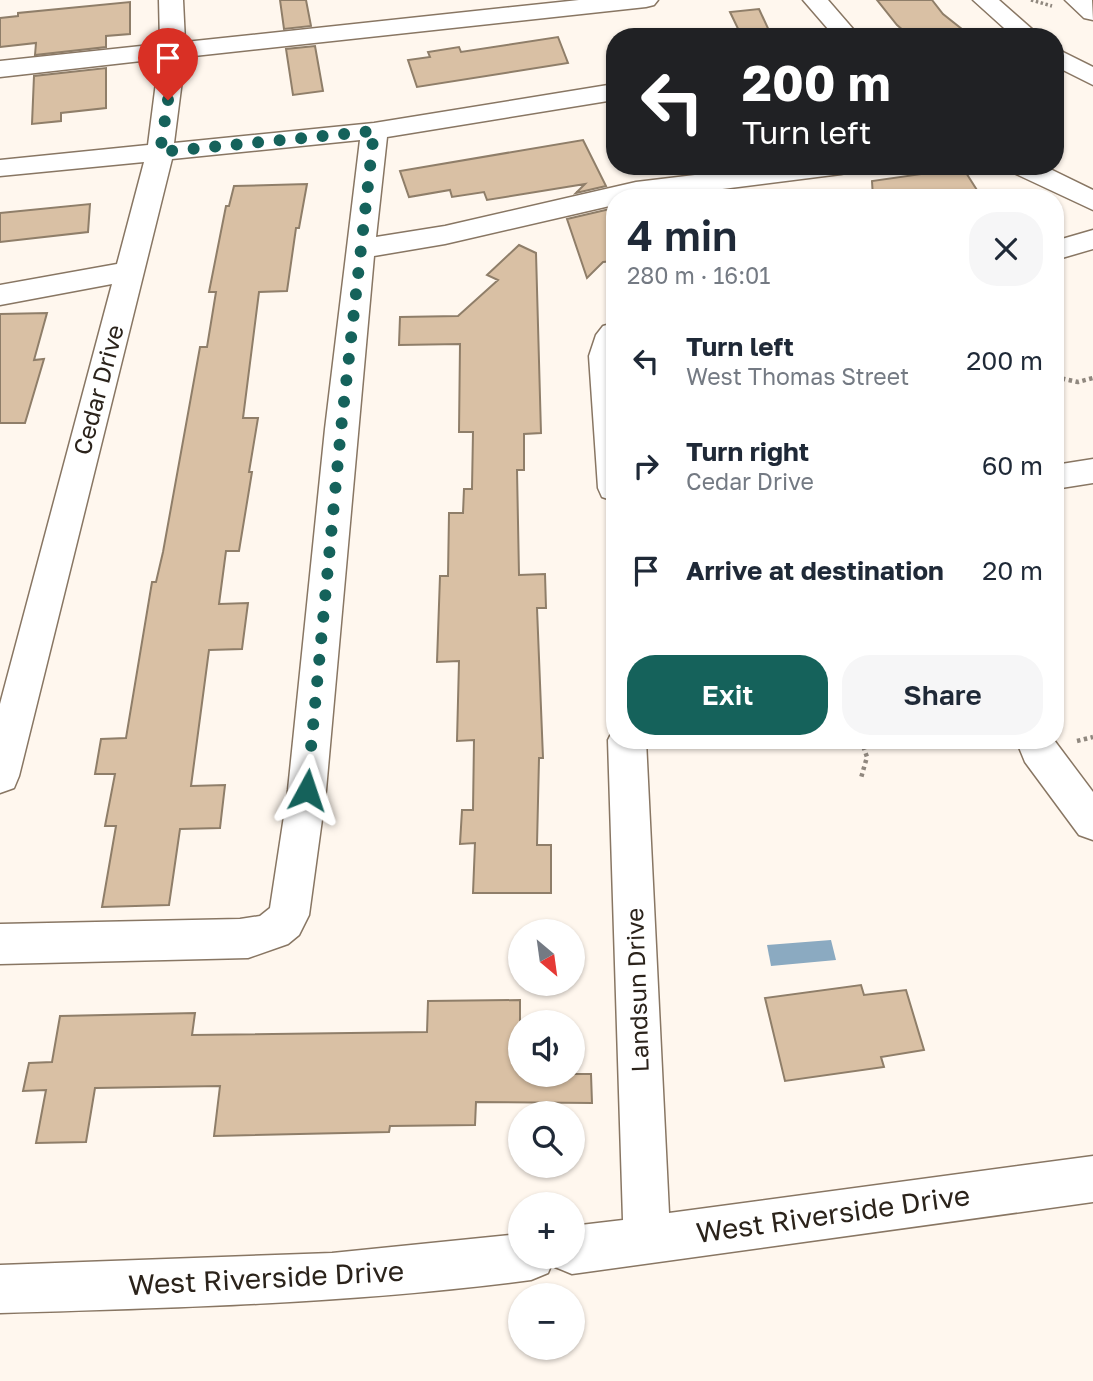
<!DOCTYPE html>
<html lang="en">
<head>
<meta charset="utf-8">
<style>
	body { margin:0; font-family:"Golos Text",sans-serif; background:#f6f6f7; color:#1f2937; height:100vh; display:flex; flex-direction:column; font-size:26px; white-space:nowrap }
	* { box-sizing:border-box; margin:0 }
	p { font-size:23px; color:#747a83 }
	.icon { flex:none; width:38px; height:38px; fill:none; stroke:currentColor; stroke-width:2; stroke-linecap:round; stroke-linejoin:round }
	.map { position:relative; flex:1; overflow:hidden }
	.drawer { position:absolute; left:606px; top:189px; width:458px; height:560px; display:flex; flex-direction:column; background:#fff; border-radius:28px; box-shadow:0 2px 5px #0004 }
	.drawer>* { flex:none }
	.guide { position:absolute; left:606px; top:28px; width:458px; height:147px; border-radius:28px; box-shadow:0 2px 5px #0004; background:#202124; color:#fff; overflow:hidden }
	.needle { width:46px; rotate:151deg }
	.controls { position:absolute; left:508px; top:919px; display:grid; gap:14px }
	.controls a { display:grid; place-items:center; width:77px; height:77px; border-radius:50%; background:#fff; box-shadow:0 2px 5px #0004; font-size:35px }
	.pin { position:absolute; display:grid; place-items:center; width:60px; height:60px; color:#fff; margin:-72px -30px; border-radius:50% 50% 50% 0; rotate:-45deg; box-shadow:0 0 7px #0007 }
	.pin .icon { rotate:45deg }
	.me { position:absolute; width:77px; margin:-38px; rotate:5deg; stroke-linejoin:round; filter:drop-shadow(0 0 5px #0008) }
	.turn { display:flex; align-items:center; gap:24px; height:147px; padding:0 21px; font-size:32px }
	.turn .icon { width:91px; height:91px; stroke-width:2.5 }
	.turn b { display:block; font-size:49px; line-height:60px }
	.round { display:grid; place-items:center; flex:none; width:74px; height:74px; border-radius:28px; background:#f6f6f7 }
	.headline { display:flex; align-items:center; justify-content:space-between; height:119px; padding:0 21px }
	h1 { font-size:42px; font-weight:600; line-height:52px }
	.action { display:flex; gap:14px; margin-top:auto; padding:14px 21px }
	.action a { flex:1; height:80px; border-radius:28px; background:#15625b; color:#fff; font-size:28px; font-weight:600; line-height:80px; text-align:center }
	.action a+a { background:#f6f6f7; color:#1f2937 }
	ul { padding:0; list-style:none }
	li { display:flex; align-items:center; gap:21px; height:105px; padding:0 21px }
	li div { flex:1 }
	li b { display:block; font-size:26px }
	li em { font-style:normal }
	.map>svg:first-child { display:block }
	.water { fill:#8baac1 }
	.building { fill:#d9c0a4; stroke:#8f7e69; stroke-width:2 }
	.lines { fill:none; stroke-linecap:round; stroke-linejoin:round }
	.minor-casing { stroke:#887663; stroke-width:3 }
	.path-far1 { stroke:#90887f; stroke-width:3.5; stroke-dasharray:2.5 2.5; stroke-linecap:butt }
	.path { stroke:#90887f; stroke-width:4.5; stroke-dasharray:3.5 3.5; stroke-linecap:butt }
	.minor { fill:#fff; fill-rule:evenodd }
	.route { stroke:#15625b; stroke-width:12; stroke-dasharray:0 21.6 }
	.labels { text-anchor:middle; stroke-width:5; stroke-linejoin:round; paint-order:stroke }
	.street-label { font-size:24px; fill:#2b231b; stroke:#fff }
	.near-street-label { font-size:28px; fill:#2b231b; stroke:#fff }
</style>
</head>
<body>
<div class="map">
<svg width="1093" height="1381" viewBox="0 0 1093 1381">
	<rect width="100%" height="100%" fill="#fff7ee"/>
	<path class="water" d="M831,940L836,960L771,966L767,945Z"/>
	<path class="building" d="M280,0H306L311,26L284,29Z
		M877,0H932L943,14L972,37H911L897,25Z
		M130,2V34L106,36V47L35,55L36,43L0,47V18L18,16V13Z
		M759,9L772,37H742L730,12Z
		M558,37L568,63L417,87L408,60L430,57L428,52L459,47L461,52Z
		M315,46L323,91L293,95L286,49Z
		M106,68V108L61,113V121L32,124L34,76Z
		M583,140L606,186L576,193L585,184L487,200L484,192L452,197L450,190L409,197L400,171Z
		M963,168L982,198H873L872,181Z
		M307,184L299,228H296L287,291L259,292L243,418H258L249,472H252L239,551H226L219,604L248,603L242,649L209,650L191,786L225,785L220,828L180,829L169,905L102,907L116,826H105L115,774H95L101,739L126,738L152,582H156L163,552L200,347H207L216,292H209L226,206H229L234,186Z
		M90,204L88,232L0,242V213Z
		M614,208V261L603,262L587,278L567,219Z
		M519,245L536,253L541,433L524,434V470H517L519,575L545,574L546,608H537L543,758H539L537,845H551V893H473L475,843L460,844L462,810H473L474,740L457,741L459,661L437,662L440,576H448L449,513H463L464,489H472L473,432H459L460,344L399,345L400,317L458,316L498,280L487,275Z
		M47,313L34,360L44,359L25,423H0V314Z
		M861,985L864,995L906,990L924,1050L881,1057L884,1067L785,1081L765,998Z
		M520,1000V1074H591L592,1103L476,1102L475,1125L390,1126L389,1132L214,1136L220,1086L95,1088L86,1142L36,1143L46,1090L23,1091L29,1063L52,1062L60,1016L195,1013L192,1035L427,1032L428,1001Z"/>
	<g class="lines">
		<g class="minor-casing">
			<path id="minor" d="M159,0H183L185,42L579,0H658L654,5L646,7L185,57L174,143L374,123L614,84V100L387,137L376,237L445,226L636,182L770,166H854L851,172L841,174L651,198H614V205L445,244L374,256L326,790L309,915L299,935L288,944L248,958L0,964V924L240,919L260,916L270,908L288,790L325,429L360,140L172,159L19,776L14,788L0,793V704L112,284L0,305V285L117,264L144,162L0,176V160L148,145L159,59L0,77V61L160,44Z
				M803,0H828L860,37H835Z
				M973,0H999L1041,37H1014Z
				M1065,0H1092L1093,20L1084,18Z
				M1055,48L1093,67V85L1055,66Z
				M1009,166H1044L1093,190V210L1012,172Z
				M1093,230V249L1055,260V241Z
				M614,323V501L602,497L598,488L589,356L596,335L603,326Z
				M1093,459V483L1055,489V465Z
				M614,728V740H646L669,1213L1093,1156V1202L572,1274L555,1267L553,1261L548,1273L531,1280C355,1303 178,1308 0,1313V1265L332,1253L520,1234V1256H572V1226L623,1220L608,740Z
				M1016,740H1054L1093,792V840L1079,835L1025,762Z"/>
		</g>
		<path class="path-far1" d="M1031,0L1052,6"/>
		<path class="path" d="M1055,377L1078,382L1093,378
			M861,740L867,757L861,778
			M1077,741L1093,737"/>
		<use href="#minor" class="minor"/>
	</g>
	<g class="lines">
		<path class="route" d="M168,100L160,152L374,131L341,429L307,790"/>
	</g>
	<g class="labels">
		<g class="street-label">
			<text transform="translate(99 390) rotate(-75)" y="8">Cedar Drive</text>
			<text transform="translate(638 990) rotate(-92)" y="8">Landsun Drive</text>
		</g>
		<g class="near-street-label">
			<text transform="translate(833 1214) rotate(-8)" y="10">West Riverside Drive</text>
			<text transform="translate(266 1278) rotate(-3)" y="10">West Riverside Drive</text>
		</g>
	</g>
</svg>
<div class="controls">
<a><svg class="needle" viewBox="-14 -14 28 28"><path d="M0-13l5 13h-10z" fill="#e53935"/><path d="M0 13l5-13h-10z" fill="#747a83"/></svg></a>
<a><svg class="icon" aria-label="sound" viewBox="0 0 24 24"><path d="M4 9h4l5-4v14l-5-4H4zM17 9q2 3 0 6"/></svg></a>
<a><svg class="icon" aria-label="search" viewBox="0 0 24 24"><circle cx="10" cy="10" r="6"/><path d="M15 15l6 6"/></svg></a>
<a>+</a>
<a>−</a>
</div>
<div class="pin" style="left:168px;top:100px;background:#d93025"><svg class="icon" aria-label="arrive" viewBox="0 0 24 24"><path d="M6 21V4h12l-3 4 3 4H6"/></svg></div>
<svg class="me" style="left:307px;top:790px" viewBox="-20 -20 40 40"><path d="M0-17L14 15 0 8-14 15z" fill="#15625b" stroke="#fff" stroke-width="4"/></svg>
<div class="guide">
<div class="turn"><svg class="icon" aria-label="left" viewBox="0 0 24 24"><path d="M17 20v-9H6M10 6l-5 5 5 5"/></svg><div><b>200 m</b>Turn left</div></div>
</div>
<section class="drawer">
<div class="headline"><div><h1>4 min</h1><p>280 m · 16:01</p></div><a class="round"><svg class="icon" aria-label="close" viewBox="0 0 24 24"><path d="M6 6l12 12M18 6L6 18"/></svg></a></div>
<ul>
<li><svg class="icon" aria-label="left" viewBox="0 0 24 24"><path d="M17 20v-9H6M10 6l-5 5 5 5"/></svg><div><b>Turn left</b><p>West Thomas Street</p></div><em>200 m</em></li>
<li><svg class="icon" aria-label="right" viewBox="0 0 24 24"><path d="M7 20v-9h11M14 6l5 5-5 5"/></svg><div><b>Turn right</b><p>Cedar Drive</p></div><em>60 m</em></li>
<li><svg class="icon" aria-label="arrive" viewBox="0 0 24 24"><path d="M6 21V4h12l-3 4 3 4H6"/></svg><div><b>Arrive at destination</b></div><em>20 m</em></li>
</ul>
<div class="action"><a>Exit</a><a>Share</a></div>
</section>
</div>
</body>
</html>
